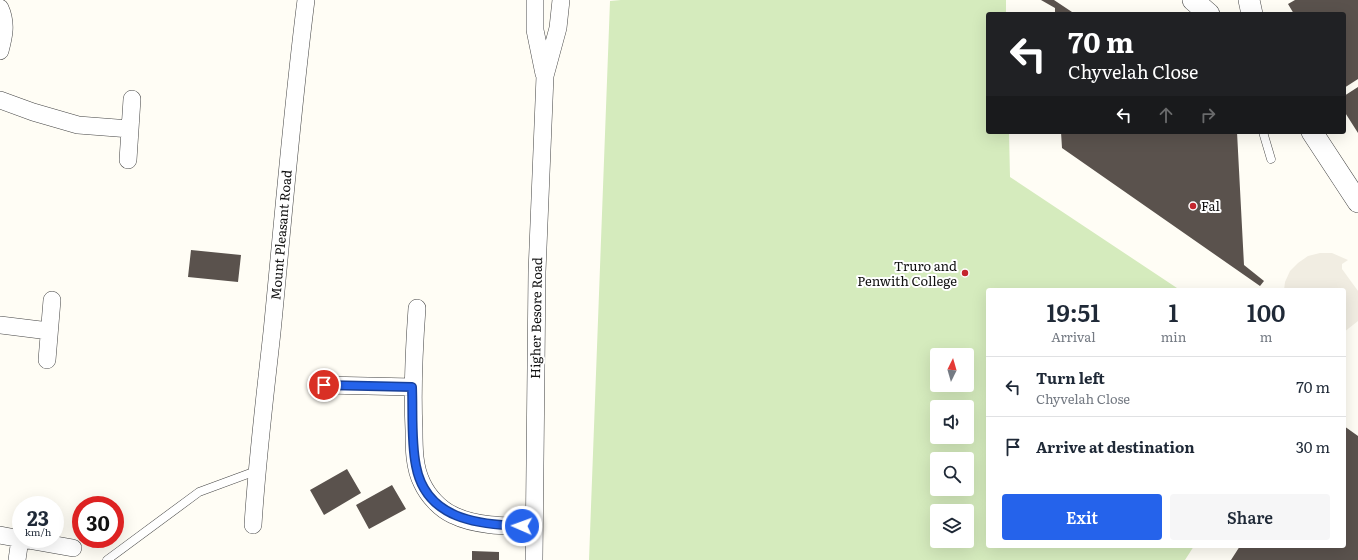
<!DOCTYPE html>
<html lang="en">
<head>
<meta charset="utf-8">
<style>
	body { margin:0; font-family:Literata,serif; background:#f6f6f7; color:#1f2937; height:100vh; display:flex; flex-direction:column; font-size:15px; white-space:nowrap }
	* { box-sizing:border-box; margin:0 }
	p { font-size:13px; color:#747a83 }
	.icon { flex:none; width:22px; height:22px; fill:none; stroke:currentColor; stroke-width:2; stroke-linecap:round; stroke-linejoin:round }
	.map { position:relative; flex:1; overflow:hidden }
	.sheet { position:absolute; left:986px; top:288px; width:360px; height:260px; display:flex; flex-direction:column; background:#fff; border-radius:4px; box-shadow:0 4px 16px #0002 }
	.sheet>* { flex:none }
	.top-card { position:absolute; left:986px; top:12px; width:360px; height:122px; border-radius:4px; box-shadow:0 4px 16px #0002; background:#202124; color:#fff; overflow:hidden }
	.needle { width:26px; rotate:5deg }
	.controls { position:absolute; left:930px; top:348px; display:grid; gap:8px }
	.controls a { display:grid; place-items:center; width:44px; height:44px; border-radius:4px; background:#fff; box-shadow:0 4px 16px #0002; font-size:20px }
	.speed { position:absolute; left:12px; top:496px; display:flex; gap:8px; font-size:20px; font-weight:700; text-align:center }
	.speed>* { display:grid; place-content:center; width:52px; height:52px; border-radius:50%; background:#fff; box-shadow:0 4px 16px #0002; line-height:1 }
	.speed small { font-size:10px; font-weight:400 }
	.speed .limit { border:6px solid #d22; background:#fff; color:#111 }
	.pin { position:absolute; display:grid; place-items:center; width:34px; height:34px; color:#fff; margin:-17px; border:2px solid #fff; border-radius:50%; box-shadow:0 1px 4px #0007 }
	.me { position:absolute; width:44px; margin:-22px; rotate:272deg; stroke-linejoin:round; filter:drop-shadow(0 0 3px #0008) }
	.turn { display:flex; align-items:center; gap:14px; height:84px; padding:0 16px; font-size:18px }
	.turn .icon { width:52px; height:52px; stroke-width:2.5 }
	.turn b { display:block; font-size:28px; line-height:34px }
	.lanes { display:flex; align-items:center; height:38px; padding:0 16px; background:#0003; justify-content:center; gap:20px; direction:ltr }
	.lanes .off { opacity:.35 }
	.eta { display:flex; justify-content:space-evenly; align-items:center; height:68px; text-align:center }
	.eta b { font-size:24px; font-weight:600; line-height:28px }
	.action { display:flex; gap:8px; margin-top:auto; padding:8px 16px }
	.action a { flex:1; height:46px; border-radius:4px; background:#2563eb; color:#fff; font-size:16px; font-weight:600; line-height:46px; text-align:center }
	.action a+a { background:#f6f6f7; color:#1f2937 }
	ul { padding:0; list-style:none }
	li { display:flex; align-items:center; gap:12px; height:60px; padding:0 16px; border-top:1px solid #e0e1e3 }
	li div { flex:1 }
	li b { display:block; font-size:15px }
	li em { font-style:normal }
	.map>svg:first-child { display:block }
	.green { fill:#d5ebbd; fill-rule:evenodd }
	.plaza { fill:#f1ede2 }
	.building { fill:#5a524d }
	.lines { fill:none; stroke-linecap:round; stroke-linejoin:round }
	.service-casing { stroke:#444; stroke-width:9 }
	.minor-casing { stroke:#444; stroke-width:18 }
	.tertiary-casing { stroke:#444; stroke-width:22 }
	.service { stroke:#fff; stroke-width:8 }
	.minor { stroke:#fff; stroke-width:17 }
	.tertiary { stroke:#fff; stroke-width:21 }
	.route-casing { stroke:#184099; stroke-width:10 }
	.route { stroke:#2563eb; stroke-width:7 }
	.poi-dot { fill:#c4262e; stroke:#fff; stroke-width:1.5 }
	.labels { text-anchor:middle; stroke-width:4; stroke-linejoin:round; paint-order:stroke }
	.poi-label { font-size:13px; fill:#111; stroke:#fff; text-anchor:start }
	.street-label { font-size:13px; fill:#111; stroke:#fff }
</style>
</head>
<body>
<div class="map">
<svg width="1358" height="560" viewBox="0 0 1358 560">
	<rect width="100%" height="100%" fill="#fffdf5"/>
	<path class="green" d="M621,0H1006V14H988V132H1009L1010,177L1180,290H988V546H1194L1185,560H589L610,1ZM937,355H967V385H937ZM937,407H967V437H937ZM937,459H967V489H937ZM937,511H967V541H937Z"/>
	<path class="plaza" d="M1320,253H1332L1348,260L1342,264V269L1358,291V321L1344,332V290H1284L1285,282L1290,271L1298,263L1308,256Z"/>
	<path class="building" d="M1041,0H1054L1075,14H1055V8Z
		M1295,0H1358V79L1344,88V14H1294L1288,4Z
		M1358,87V133L1344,111V96Z
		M1061,132H1237L1244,265L1264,281L1260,286L1062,148Z
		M191,250L241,255L238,282L188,277Z
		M1344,426L1358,436V560H1231L1240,546H1344Z
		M347,469L361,493L324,515L310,490Z
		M392,485L406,509L369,529L356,505Z
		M472,551L499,552V560H472Z"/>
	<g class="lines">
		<g class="service-casing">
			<path id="service" d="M1263,132L1271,159
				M107,560L199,492L256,471"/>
		</g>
		<g class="minor-casing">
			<path id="minor" d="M535,0V30L544,74
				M0,8C7,23 4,36 0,51
				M0,100L33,112L78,125L130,129
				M128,160L132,99
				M417,308C414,349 412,389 414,430C414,448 414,467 422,483C428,496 440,509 453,515C477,527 509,526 534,526
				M0,325L49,331
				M47,360L52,300
				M324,385L412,387
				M253,525C257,460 265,396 272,332C283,221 292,110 306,0
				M0,535L21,539
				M22,539L73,548
				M17,560L20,539
				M534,560L537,272L545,76L558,28L561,0"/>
		</g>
		<g class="tertiary-casing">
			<path id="tertiary" d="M1193,0L1209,14
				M1249,0L1252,14
				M1312,132L1358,202"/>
		</g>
		<use href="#service" class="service"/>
		<use href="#minor" class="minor"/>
		<use href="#tertiary" class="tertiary"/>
	</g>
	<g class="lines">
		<g class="route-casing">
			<path id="route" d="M324,385L412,387C413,412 411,442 416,466C426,519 478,525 522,526"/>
		</g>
		<use href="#route" class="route"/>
	</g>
	<g class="poi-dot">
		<circle cx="1193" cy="206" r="4"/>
		<circle cx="965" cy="273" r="4"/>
	</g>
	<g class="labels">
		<g class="poi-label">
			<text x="1201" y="211">Fal</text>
			<text x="957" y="271" text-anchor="end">Truro and<tspan x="957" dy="15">Penwith College</tspan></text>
		</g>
		<g class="street-label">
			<text transform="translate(281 235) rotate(-85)" y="5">Mount Pleasant Road</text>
			<text transform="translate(536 318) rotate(-89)" y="5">Higher Besore Road</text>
		</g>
	</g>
</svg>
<div class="controls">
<a><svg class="needle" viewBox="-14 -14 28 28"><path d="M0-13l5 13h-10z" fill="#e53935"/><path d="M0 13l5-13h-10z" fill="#747a83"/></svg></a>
<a><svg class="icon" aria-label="sound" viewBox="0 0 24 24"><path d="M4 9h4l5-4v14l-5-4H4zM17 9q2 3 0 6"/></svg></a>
<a><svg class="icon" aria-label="search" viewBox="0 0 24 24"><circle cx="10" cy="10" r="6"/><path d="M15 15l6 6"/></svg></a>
<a><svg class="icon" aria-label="layers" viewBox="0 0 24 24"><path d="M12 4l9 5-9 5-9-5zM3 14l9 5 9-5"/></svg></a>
</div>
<div class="speed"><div>23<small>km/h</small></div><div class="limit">30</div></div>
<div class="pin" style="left:324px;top:385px;background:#d93025"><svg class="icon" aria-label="arrive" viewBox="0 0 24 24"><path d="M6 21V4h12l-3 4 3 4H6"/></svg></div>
<svg class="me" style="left:522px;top:526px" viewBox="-20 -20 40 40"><circle r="17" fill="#2563eb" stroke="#fff" stroke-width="3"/><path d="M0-11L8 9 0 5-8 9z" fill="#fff"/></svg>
<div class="top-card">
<div class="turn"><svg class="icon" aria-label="left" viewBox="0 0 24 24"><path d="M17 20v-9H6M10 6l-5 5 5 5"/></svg><div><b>70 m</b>Chyvelah Close</div></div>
<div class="lanes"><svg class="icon" aria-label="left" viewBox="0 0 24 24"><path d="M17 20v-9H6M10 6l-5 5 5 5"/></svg><svg class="icon off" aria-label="ahead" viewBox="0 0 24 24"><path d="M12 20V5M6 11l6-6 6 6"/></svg><svg class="icon off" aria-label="right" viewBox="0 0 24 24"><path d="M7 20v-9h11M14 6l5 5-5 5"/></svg></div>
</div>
<section class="sheet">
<div class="eta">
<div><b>19:51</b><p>Arrival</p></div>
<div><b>1</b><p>min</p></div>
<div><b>100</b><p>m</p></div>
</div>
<ul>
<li><svg class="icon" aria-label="left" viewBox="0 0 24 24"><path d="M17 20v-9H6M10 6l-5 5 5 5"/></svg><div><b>Turn left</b><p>Chyvelah Close</p></div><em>70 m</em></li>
<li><svg class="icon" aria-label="arrive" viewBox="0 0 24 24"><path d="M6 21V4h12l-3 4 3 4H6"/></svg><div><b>Arrive at destination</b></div><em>30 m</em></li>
</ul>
<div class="action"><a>Exit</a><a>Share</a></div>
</section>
</div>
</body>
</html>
